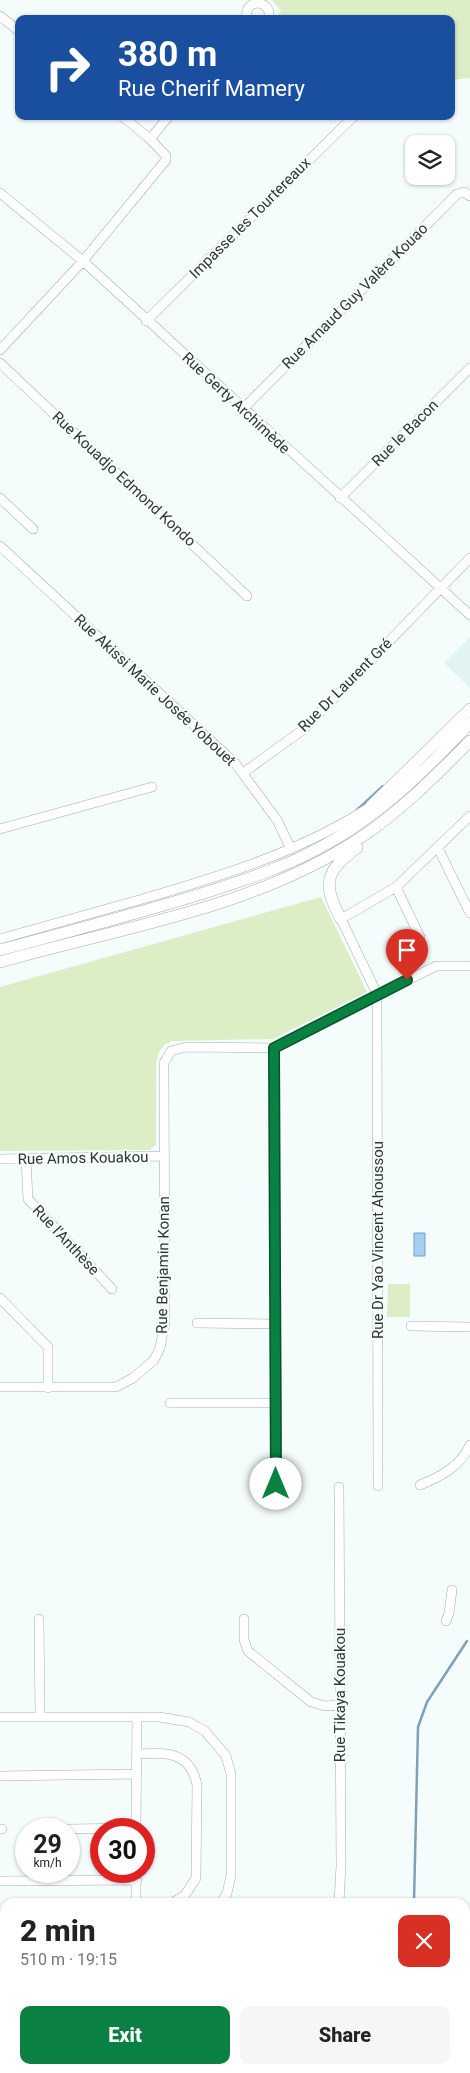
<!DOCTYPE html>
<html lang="en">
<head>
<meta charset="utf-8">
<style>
	body { margin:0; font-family:Roboto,sans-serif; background:#f6f6f6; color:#222; height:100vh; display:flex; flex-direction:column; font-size:19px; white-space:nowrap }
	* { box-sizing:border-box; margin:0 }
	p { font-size:16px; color:#767676 }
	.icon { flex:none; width:28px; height:28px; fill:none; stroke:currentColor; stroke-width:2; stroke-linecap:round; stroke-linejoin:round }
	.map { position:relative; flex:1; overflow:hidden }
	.panel { position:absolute; left:0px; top:1898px; width:470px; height:176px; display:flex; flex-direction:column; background:#fff; border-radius:15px 15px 0 0; box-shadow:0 1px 4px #0004 }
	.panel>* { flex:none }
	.guide { position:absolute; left:15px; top:15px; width:440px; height:105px; border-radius:10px; box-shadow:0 1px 4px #0004; background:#1a4fa0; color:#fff; overflow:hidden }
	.buttons { position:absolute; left:405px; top:135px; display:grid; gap:10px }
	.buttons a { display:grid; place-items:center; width:50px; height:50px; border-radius:10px; background:#fff; box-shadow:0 1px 4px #0004; font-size:25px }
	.speed { position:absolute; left:15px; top:1818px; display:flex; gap:10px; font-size:25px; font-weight:700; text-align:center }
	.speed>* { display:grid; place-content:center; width:65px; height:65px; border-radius:50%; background:#fff; box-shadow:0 1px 4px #0004; line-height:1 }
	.speed small { font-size:12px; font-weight:400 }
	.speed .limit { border:8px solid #d22; background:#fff; color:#111 }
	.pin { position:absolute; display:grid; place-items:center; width:42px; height:42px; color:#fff; margin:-51px -21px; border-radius:50% 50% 50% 0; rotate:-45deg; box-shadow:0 0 5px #0007 }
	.pin .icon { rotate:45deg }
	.me { position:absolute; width:55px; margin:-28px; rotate:0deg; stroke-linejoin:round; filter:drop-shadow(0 0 4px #0008) }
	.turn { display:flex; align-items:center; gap:18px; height:105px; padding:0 20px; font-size:22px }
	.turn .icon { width:65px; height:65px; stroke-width:2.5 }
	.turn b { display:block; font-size:35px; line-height:42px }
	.round { display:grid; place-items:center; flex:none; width:52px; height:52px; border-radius:10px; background:#f6f6f6 }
	.headline { display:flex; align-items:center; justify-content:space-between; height:85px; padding:0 20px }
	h1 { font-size:30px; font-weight:800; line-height:38px }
	.primary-button { display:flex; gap:10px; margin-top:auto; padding:10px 20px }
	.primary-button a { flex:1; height:58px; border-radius:10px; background:#0b8043; color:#fff; font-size:20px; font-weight:800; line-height:58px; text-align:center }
	.primary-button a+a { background:#f6f6f6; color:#222 }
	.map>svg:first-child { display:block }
	.built { fill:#e1f4f1 }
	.green { fill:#dbeec6 }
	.water { fill:#a2cef2; stroke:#80a0b9 }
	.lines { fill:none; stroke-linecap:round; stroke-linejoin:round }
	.stream { stroke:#80a0b9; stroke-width:2.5 }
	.street-casing { stroke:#a5adac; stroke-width:10 }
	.secondary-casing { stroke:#a5adac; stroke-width:12 }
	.street { stroke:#fff; stroke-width:9 }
	.secondary { stroke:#fff; stroke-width:11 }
	.route-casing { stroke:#07532c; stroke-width:12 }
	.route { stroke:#0b8043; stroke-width:9 }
	.labels { text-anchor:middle; stroke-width:4.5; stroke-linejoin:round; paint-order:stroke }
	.street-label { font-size:15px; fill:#313434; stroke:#f4fdfc }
</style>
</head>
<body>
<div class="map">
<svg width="470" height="2073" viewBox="0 0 470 2073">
	<rect width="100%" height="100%" fill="#f4fdfc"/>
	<path class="built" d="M470,637V688L444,663Z"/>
	<path class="green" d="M272,0H470V78L451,80V19H276L281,11Z
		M321,897L367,992L273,1039L172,1041L165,1044L159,1052L156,1062V1144L150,1150L0,1151V987Z
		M388,1284H410V1317H387Z"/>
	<path class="water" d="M414,1233H425V1256H414Z"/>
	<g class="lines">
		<path class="stream" d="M356,811L383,786
			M414,1902L418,1727L427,1702L467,1641
			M411,2069V2073"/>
		<g class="street-casing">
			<path id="street" d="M0,16L19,31
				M247,19C245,9 250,3 259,3C267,5 271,11 268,19
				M150,139L169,116
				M0,193L83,261L470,615
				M146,321L354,116
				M0,350L83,261L166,160V156L150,139L122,116
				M0,363L247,596
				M243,409L457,194L464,192L470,196
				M0,498L33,529
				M340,498L470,368
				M0,546L235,763L277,820L291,849
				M243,773L304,729L470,558
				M0,829L152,787
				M438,848L470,913
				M396,887L420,937
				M0,939C46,926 92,913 139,900C222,876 304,851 376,803
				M274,1048L277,1484
				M0,1159L165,1156
				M26,1159L28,1199L112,1289
				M0,1298L48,1347V1388
				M197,1323L276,1324
				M411,1326L470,1327
				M0,1387H116L133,1378L154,1360L160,1348L165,1322L164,1076V1063L171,1051L186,1047L274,1048L436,966H470
				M170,1403H276
				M420,1485C440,1477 461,1466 470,1445
				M378,1486L377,994L341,919L396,887L470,816
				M39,1619L40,1717
				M244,1619V1640L248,1651L311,1702L325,1706L340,1705
				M446,1621L449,1613L452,1590
				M0,1717H159L189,1722L205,1731L226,1756L231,1774V1875L227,1893L222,1902
				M137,1754C165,1753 190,1750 197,1785L196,1878L185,1895L174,1902
				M0,1776L137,1774
				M0,1829H2
				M69,1829L136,1828
				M136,1829L137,1717
				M136,1871V1900L138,1902
				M0,1881L137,1880
				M339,1902L341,1866L339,1487
				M0,1939H5
				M0,2043H5
				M359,2069V2073
				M288,2073V2069"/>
		</g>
		<g class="secondary-casing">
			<path id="secondary" d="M371,806L470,709
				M341,919C322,884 325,871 357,848
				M0,950C68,932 136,914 204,893C245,880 285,867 323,846C380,815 426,770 470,723
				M0,962C121,927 253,909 360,838C401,811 435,776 470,741"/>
		</g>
		<use href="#street" class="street"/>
		<use href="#secondary" class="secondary"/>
	</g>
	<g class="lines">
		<g class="route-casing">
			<path id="route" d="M276,1484L274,1048L407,980"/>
		</g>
		<use href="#route" class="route"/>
	</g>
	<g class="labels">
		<g class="street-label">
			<text transform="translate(250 218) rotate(-45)" y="5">Impasse les Tourtereaux</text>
			<text transform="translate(355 296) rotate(-45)" y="5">Rue Arnaud Guy Valère Kouao</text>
			<text transform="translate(236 403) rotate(43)" y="5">Rue Gerty Archimède</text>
			<text transform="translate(405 433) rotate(-45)" y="5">Rue le Bacon</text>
			<text transform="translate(124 479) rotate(43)" y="5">Rue Kouadjo Edmond Kondo</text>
			<text transform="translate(345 685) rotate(-45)" y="5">Rue Dr Laurent Gré</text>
			<text transform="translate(155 690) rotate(43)" y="5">Rue Akissi Marie Josée Yobouet</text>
			<text transform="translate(83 1158) rotate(-1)" y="5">Rue Amos Kouakou</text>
			<text transform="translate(66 1240) rotate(47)" y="5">Rue l'Anthèse</text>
			<text transform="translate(378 1240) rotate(-90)" y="5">Rue Dr Yao Vincent Ahoussou</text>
			<text transform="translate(163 1265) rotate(-89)" y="5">Rue Benjamin Konan</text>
			<text transform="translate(340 1695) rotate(-90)" y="5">Rue Tikaya Kouakou</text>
		</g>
	</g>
</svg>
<div class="buttons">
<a><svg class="icon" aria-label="layers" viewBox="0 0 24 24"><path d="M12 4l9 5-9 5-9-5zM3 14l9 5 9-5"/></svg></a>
</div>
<div class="speed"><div>29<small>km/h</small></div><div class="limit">30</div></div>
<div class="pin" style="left:407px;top:980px;background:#d93025"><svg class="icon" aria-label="arrive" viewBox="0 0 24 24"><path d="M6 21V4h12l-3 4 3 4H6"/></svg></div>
<svg class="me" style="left:276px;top:1484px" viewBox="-20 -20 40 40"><circle r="19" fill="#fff"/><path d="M0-13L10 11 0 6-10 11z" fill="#0b8043"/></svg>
<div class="guide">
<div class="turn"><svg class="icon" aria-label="right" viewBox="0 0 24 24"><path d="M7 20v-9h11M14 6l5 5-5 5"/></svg><div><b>380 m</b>Rue Cherif Mamery</div></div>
</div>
<section class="panel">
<div class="headline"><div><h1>2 min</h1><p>510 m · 19:15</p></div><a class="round" style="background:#d93025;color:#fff"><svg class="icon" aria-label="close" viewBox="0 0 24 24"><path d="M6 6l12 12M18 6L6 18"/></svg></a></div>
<div class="primary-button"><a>Exit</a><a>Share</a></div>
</section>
</div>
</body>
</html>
